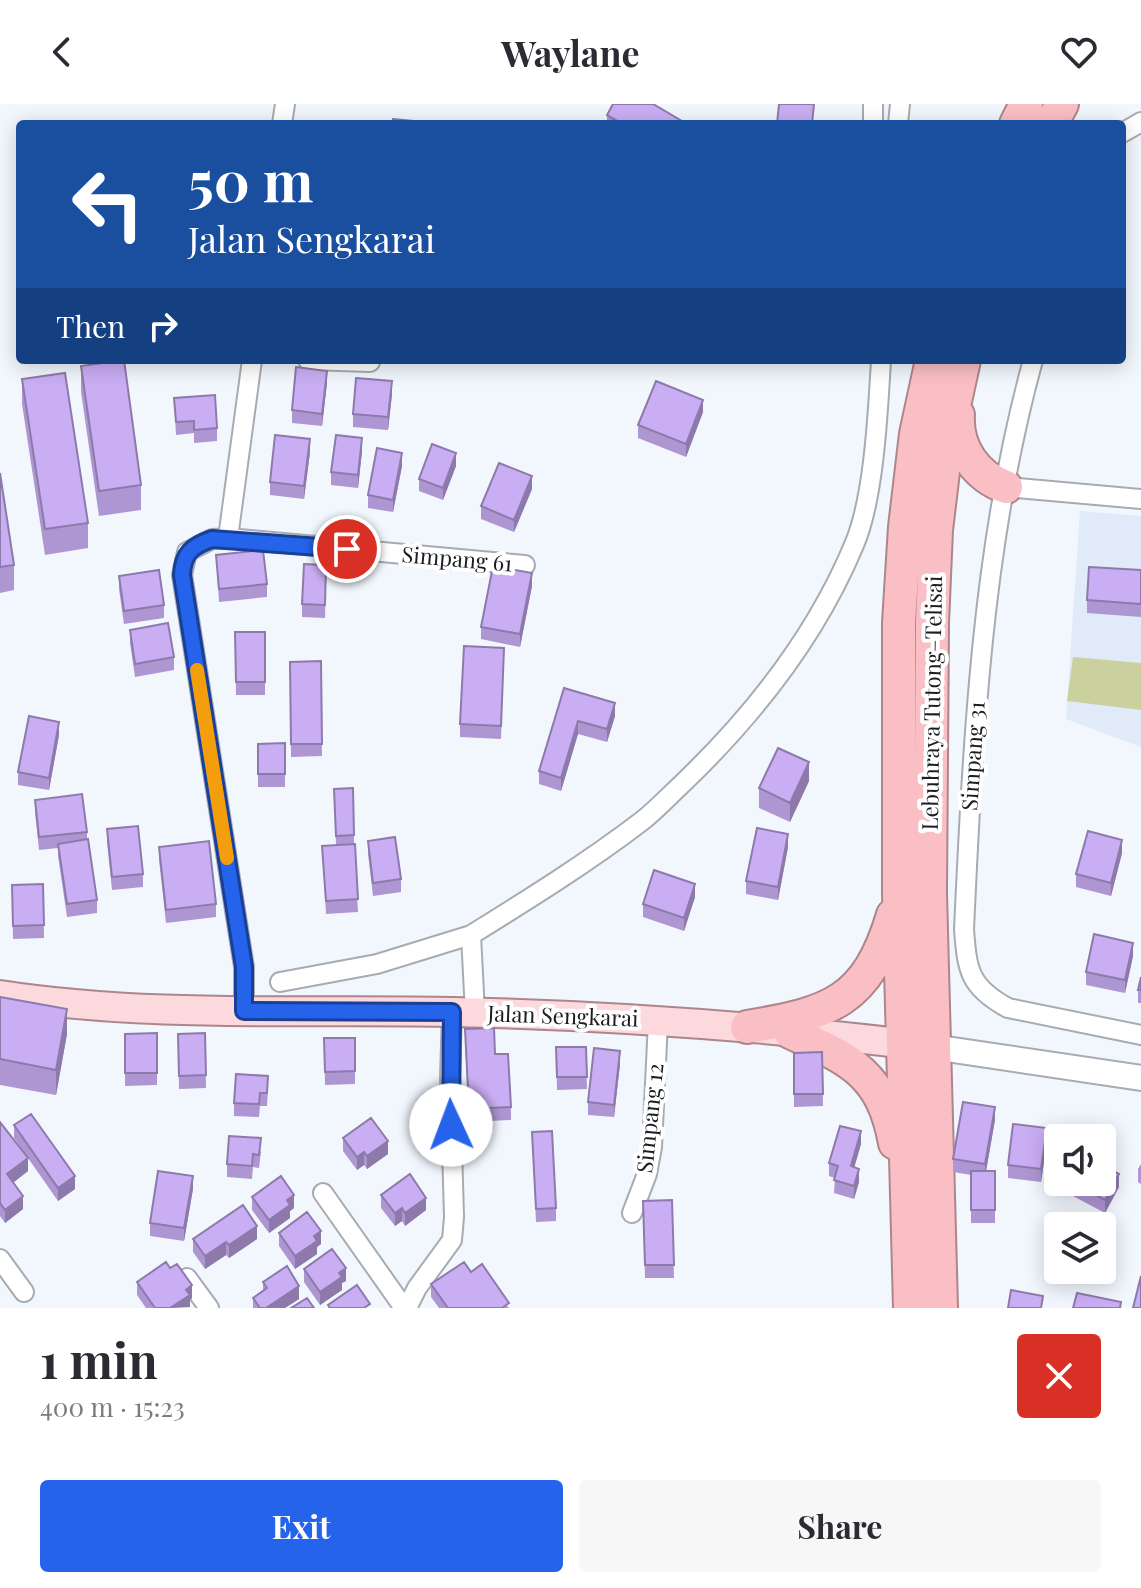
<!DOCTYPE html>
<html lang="en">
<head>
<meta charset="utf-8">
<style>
	body { margin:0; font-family:"Playfair Display",serif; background:#f7f7f7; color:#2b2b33; height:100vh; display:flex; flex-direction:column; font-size:30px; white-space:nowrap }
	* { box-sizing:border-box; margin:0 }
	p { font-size:26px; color:#7c7c81 }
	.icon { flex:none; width:44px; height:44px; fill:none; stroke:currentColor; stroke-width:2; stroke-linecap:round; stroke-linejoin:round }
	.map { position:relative; height:1204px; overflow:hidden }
	.side { display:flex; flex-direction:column; background:#fff; flex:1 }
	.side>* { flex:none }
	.hud { position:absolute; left:16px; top:16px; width:1110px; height:244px; border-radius:8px; box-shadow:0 4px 20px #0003; background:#1a4fa0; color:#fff; overflow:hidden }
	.controls { position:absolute; left:1044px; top:1020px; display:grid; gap:16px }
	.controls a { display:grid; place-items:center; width:72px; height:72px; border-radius:8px; background:#fff; box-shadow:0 4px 20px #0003; font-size:40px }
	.pin { position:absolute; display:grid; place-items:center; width:68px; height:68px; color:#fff; margin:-34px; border:4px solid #fff; border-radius:50%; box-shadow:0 2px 8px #0007 }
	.me { position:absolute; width:88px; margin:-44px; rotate:358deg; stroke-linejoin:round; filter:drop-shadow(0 0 6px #0008) }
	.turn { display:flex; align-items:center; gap:28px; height:168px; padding:0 40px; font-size:36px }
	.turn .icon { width:104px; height:104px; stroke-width:2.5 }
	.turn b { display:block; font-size:56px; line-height:68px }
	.then { display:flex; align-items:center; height:76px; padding:0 40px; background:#0003; gap:16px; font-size:30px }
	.round { display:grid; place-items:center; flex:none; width:84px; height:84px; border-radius:8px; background:#f7f7f7 }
	.summary { display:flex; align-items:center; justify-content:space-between; height:136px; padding:0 40px }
	h1 { font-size:48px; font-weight:700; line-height:60px }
	.button { display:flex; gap:16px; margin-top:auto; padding:16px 40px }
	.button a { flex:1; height:92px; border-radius:8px; background:#2563eb; color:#fff; font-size:32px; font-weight:700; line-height:92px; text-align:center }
	.button a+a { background:#f7f7f7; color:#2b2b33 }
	header { display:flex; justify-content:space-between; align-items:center; height:104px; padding:0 40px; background:#fff; font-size:36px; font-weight:700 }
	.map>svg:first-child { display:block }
	.built { fill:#e1eaf9 }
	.green { fill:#cbd09f }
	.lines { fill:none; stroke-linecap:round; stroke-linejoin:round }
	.street-casing { stroke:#a7abb2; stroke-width:22 }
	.secondary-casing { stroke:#a7abb2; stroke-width:28 }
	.primary-casing { stroke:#ac868b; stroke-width:32 }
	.highway-casing { stroke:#ac868b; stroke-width:36 }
	.street { stroke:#fff; stroke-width:18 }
	.secondary { stroke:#fff; stroke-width:24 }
	.primary { stroke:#fcd9dc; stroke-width:28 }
	.highway { stroke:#fabfc5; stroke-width:32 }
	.wall { fill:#ae96d2 }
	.shaded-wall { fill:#8d7aab }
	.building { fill:#caaef4; stroke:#8d7aab; stroke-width:2 }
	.route-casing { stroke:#184099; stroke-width:20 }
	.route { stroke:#2563eb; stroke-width:14 }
	.slow { stroke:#f59e0b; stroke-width:14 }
	.labels { text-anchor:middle; stroke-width:8; stroke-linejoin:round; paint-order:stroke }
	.street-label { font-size:22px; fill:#1b1d20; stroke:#fff }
</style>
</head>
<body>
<header><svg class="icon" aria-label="back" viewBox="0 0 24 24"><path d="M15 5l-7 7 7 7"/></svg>Waylane<svg class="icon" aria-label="heart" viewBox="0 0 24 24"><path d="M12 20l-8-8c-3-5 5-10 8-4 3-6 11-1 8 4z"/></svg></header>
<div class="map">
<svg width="1141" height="1204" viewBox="0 0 1141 1204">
	<rect width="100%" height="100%" fill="#f2f7fe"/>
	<path class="built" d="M1080,407L1141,412V643L1066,615Z"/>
	<path class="green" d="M1073,553L1141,559V606L1067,597Z"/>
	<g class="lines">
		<g class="street-casing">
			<path id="street" d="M873,0V20
				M282,20L285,0
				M898,20L900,0
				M1122,29L1141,18
				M308,256L370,258
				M1033,256C982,441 973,634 964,825C967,866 969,883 1008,904L1141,931
				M1006,383L1141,395
				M228,434L252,256
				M280,878L377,860L471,831
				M244,907V863L182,471L187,448L212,435L228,434L525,461
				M475,909L471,831C529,795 587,759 642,717C656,706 669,692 682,680C753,612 816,532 854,441C874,395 878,308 881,256
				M323,1089L404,1204
				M632,1109L647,1070L652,1043L658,917
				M0,1155L24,1188
				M187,1174L209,1204
				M407,1204L417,1184L452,1136L454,1113L450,973L452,908"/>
		</g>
		<g class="secondary-casing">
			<path id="secondary" d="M933,943L1141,974"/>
		</g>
		<g class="primary-casing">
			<path id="primary" d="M0,891C150,914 302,905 454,908C611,911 768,923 925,942"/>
		</g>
		<g class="highway-casing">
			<path id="highway" d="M1016,20L1026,0
				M1051,20L1062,0
				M958,311C956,343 975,372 1006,383
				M747,923C831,909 867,898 893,811
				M790,928C850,956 882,968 895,1039
				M910,1204L899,789V519L905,423L916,330L932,256
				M941,1204L930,789L932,519L936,426L947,334L964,256"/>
		</g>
		<use href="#street" class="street"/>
		<use href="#secondary" class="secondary"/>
		<use href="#primary" class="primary"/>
		<use href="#highway" class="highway"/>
	</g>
	<path class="wall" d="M607,11L687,20H607Z
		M81,262L141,381V406L99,412L81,288Z
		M22,275L88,419V444L45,451L22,300Z
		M327,279L322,322L292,319V306Z
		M392,290L388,326L353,323V310Z
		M174,294L217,324V337L194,339V329L176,331Z
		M703,308L686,353L638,334V321Z
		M362,347L358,384L331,381V368Z
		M310,348L304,395L270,391V378Z
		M402,362L393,408L368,404V391Z
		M456,362L443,396L419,387V375Z
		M0,369L14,461V486L0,489Z
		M532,385L514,428L481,415V402Z
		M216,451L267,480V493L219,498Z
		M1141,466V513L1087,509V496Z
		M119,472L164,501V514L124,520L119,485Z
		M326,474L325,514L302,513V500Z
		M532,482L520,543L481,535V523Z
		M130,526L174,553V566L135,573L130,539Z
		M235,528H265V591H236Z
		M504,544L501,635L460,633V620Z
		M321,557L322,652L291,653L290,558Z
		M564,584L615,612L607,638L578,630L561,687L539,680V667Z
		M59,631L49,686L18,681V668Z
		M285,639V683H258V640Z
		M809,677L790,718L759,704V684Z
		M353,684L354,740L358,808L326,810L322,742L336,741L334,685Z
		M35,696L87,728V735L97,796V809L67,813L58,752V744L39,746L35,708Z
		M107,725L143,770V783L112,786L107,738Z
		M368,737L401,775V788L373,792L368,750Z
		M159,743L216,800V813L166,819L159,756Z
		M788,743L778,796L746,790V777Z
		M1122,749L1111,792L1076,783V770Z
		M43,780L44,834L13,835L12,781Z
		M695,793L684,827L643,813V800Z
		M1133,852L1125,889L1086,881V868Z
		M1141,873V899H1138V886Z
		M0,893L67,930L56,991L0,981Z
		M157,929V981L125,982V930Z
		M205,929L206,984L179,985L178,930Z
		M324,934L355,967V980L325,981Z
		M465,938L495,950L511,1003V1016L469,1018Z
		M556,943H586L587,985L557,986Z
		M822,948L823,1002L794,1003V949Z
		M620,960L614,1013L588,1011V998Z
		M268,985L267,1002H260L259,1013L234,1012V999Z
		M995,1016L986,1067H995V1119H971V1071L953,1068V1055Z
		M0,1018L28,1067L13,1079L23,1105L5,1119L0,1112Z
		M14,1021L75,1085L58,1097L14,1034Z
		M532,1028L556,1104V1117L536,1118Z
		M343,1034L388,1050L367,1065L364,1061L357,1066L343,1047Z
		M1047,1037L1041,1078L1008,1074V1061Z
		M861,1040L854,1063L859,1078L854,1095L834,1089L835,1074L829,1072V1059Z
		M261,1047L259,1064L253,1063L252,1075L227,1073V1060Z
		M1141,1060V1080L1138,1078V1065Z
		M1071,1078L1119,1083L1105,1109L1071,1091Z
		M193,1085L184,1137L150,1132V1119Z
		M381,1091L426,1106L405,1122L402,1117L395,1122L381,1104Z
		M252,1093L294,1104L290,1107V1114L269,1129L252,1106Z
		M672,1096L674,1174H645L643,1097Z
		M279,1129L321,1140L317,1143V1150L295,1165L279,1142Z
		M193,1135H257L229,1154L226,1151L205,1165L193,1148Z
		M304,1165L346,1177L342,1179V1186L320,1201L304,1178Z
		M471,1168L509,1204H439L431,1193V1180Z
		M137,1178L192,1194L190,1196V1203L146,1204L137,1191Z
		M263,1178L299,1195L285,1204H253V1194L263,1187Z"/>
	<path class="shaded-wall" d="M327,267V279L322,322V310Z
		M392,277V290L388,326V313Z
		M703,296V308L686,353V340Z
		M362,334V347L358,384V371Z
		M310,335V348L304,395V382Z
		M402,349V362L393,408V396Z
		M456,349V362L443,396V384Z
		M532,372V385L514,428V416Z
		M532,469V482L520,543V530Z
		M615,599V612L607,638V625Z
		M578,617V630L561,687V674Z
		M59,618V631L49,686V674Z
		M809,658V677L790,718V699Z
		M788,730V743L778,796V783Z
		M1122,736V749L1111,792V779Z
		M695,780V793L684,827V814Z
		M1133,839V852L1125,889V876Z
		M67,905V930L56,991V966Z
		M620,947V960L614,1013V1001Z
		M995,1003V1016L985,1073V1060Z
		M1047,1024V1037L1041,1078V1065Z
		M861,1027V1040L851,1075V1062Z
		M388,1037V1050L367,1065V1052Z
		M364,1048V1061L357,1066V1053Z
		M28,1054V1067L7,1083V1070Z
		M859,1065V1078L854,1095V1082Z
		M1119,1070V1083L1105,1109V1096Z
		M75,1072V1085L58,1097V1084Z
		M193,1072V1085L184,1137V1124Z
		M294,1091V1104L290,1107V1114L269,1129V1116L287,1096Z
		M23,1092V1105L5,1119V1106Z
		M426,1094V1106L405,1122V1109Z
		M402,1104V1117L395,1122V1109Z
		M257,1122V1135L229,1154V1141Z
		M321,1127V1140L317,1143V1150L295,1165V1152L314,1132Z
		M226,1138V1151L205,1165V1152Z
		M346,1164V1177L342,1179V1186L320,1201V1188L339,1169Z
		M192,1181V1194L190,1196V1203L170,1204L186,1186Z
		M299,1182V1195L285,1204H266Z"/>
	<path class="building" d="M613,0H653L687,20H623L607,11Z
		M779,0H814L812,20H777Z
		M393,15L445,20H393Z
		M124,256L141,381L99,387L81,262Z
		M296,263L327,267L322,310L292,306Z
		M65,269L88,419L45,425L22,275Z
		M356,274L392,277L388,313L353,310Z
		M656,277L703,296L686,340L638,321Z
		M215,291L217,324L194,326V317L176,318L174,294Z
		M275,331L310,335L304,382L270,378Z
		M336,331L362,334L358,371L331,368Z
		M432,340L456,349L443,384L419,375Z
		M377,344L402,349L393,396L368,391Z
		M499,359L532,372L514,416L481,402Z
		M0,369L14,461L0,463Z
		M263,446L267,480L219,485L216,451Z
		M304,460L326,461L325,501L302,500Z
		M493,462L532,469L520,530L481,523Z
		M1089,463L1141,466V500L1087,496Z
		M159,466L164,501L124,507L119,472Z
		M168,519L174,553L135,560L130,526Z
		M235,528H265V578H236Z
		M464,542L504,544L501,622L460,620Z
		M321,557L322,640H291L290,558Z
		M564,584L615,599L607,625L578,617L561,674L539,667Z
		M29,612L59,618L49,674L18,668Z
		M285,639V670H258V640Z
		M778,644L809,658L790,699L759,684Z
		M353,684L354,731L336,732L334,685Z
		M82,690L87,728L39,733L35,696Z
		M138,722L143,770L112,773L107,725Z
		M757,724L788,730L778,783L746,777Z
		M1088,727L1122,736L1111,779L1076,770Z
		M395,733L401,775L373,779L368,737Z
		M88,735L97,796L67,800L58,740Z
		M209,737L216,800L166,806L159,743Z
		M355,740L358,795L326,797L322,742Z
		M654,766L695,780L684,814L643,800Z
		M43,780L44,821L13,822L12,781Z
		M1094,830L1133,839L1125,876L1086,868Z
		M1141,873V886H1138Z
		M0,893L67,905L56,966L0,955Z
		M494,924L495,950H508L511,1003L469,1005L465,925Z
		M157,929V969H125V930Z
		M205,929L206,971L179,972L178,930Z
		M324,934H355V967L325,968Z
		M556,943H586L587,973H557Z
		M594,944L620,947L614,1001L588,998Z
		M822,948L823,990H794V949Z
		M236,970L268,972L267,989H260L259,1000L234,999Z
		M963,998L995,1003L985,1060L953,1055Z
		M31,1010L75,1072L58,1084L14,1021Z
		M371,1014L388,1037L367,1052L364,1048L357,1053L343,1034Z
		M0,1018L28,1054L7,1070L23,1092L5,1106L0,1099Z
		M1013,1020L1047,1024L1041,1065L1008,1061Z
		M840,1022L861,1027L851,1062L859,1065L854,1082L834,1076L838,1062L829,1059Z
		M552,1027L556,1104L536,1105L532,1028Z
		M229,1032L261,1034L259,1051L253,1050L252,1062L227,1060Z
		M1102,1061L1119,1070L1105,1096L1071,1078H1102Z
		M158,1067L193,1072L184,1124L150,1119Z
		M971,1067H995V1106H971Z
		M410,1070L426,1094L405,1109L402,1104L395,1109L381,1091Z
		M281,1072L294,1091L287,1096L290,1101L269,1116L252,1093Z
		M672,1096L674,1161H645L643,1097Z
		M243,1101L257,1122L229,1141L226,1138L205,1152L193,1135Z
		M307,1108L321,1127L314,1132L317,1137L295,1152L279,1129Z
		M332,1145L346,1164L339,1169L342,1173L320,1188L304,1165Z
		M166,1158L170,1164L177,1160L192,1181L186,1186L190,1191L170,1204H155L137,1178Z
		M464,1158L471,1168L482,1160L509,1199L502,1204H448L431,1180Z
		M287,1162L299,1182L266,1204H260L253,1194L267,1184L263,1178Z
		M1141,1172V1204H1133Z
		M357,1181L370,1200L364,1204H330L328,1201Z
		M1011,1186L1043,1192L1041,1204H1008Z
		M1077,1189L1121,1198L1120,1204H1073Z
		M307,1194L314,1204H291Z"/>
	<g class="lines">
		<g class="route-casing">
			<path id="route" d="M347,445L212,435C192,442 183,449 182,471L244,863V907L452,908L451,1021"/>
		</g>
		<use href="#route" class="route"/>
		<path class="slow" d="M197,566L227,754"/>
	</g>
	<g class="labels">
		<g class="street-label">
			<text transform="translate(457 455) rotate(5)" y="8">Simpang 61</text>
			<text transform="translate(932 599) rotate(-89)" y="8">Lebuhraya Tutong–Telisai</text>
			<text transform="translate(973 652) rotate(-86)" y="8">Simpang 31</text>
			<text transform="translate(563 912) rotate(2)" y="8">Jalan Sengkarai</text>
			<text transform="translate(650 1014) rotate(-84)" y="8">Simpang 12</text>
		</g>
	</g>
</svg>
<div class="controls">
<a><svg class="icon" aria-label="sound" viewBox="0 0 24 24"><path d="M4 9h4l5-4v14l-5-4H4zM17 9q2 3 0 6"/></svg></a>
<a><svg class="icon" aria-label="layers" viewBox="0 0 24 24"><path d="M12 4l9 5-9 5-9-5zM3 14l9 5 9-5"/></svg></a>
</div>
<div class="pin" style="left:347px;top:445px;background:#d93025"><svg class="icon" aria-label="arrive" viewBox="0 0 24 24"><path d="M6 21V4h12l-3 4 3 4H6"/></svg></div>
<svg class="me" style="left:451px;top:1021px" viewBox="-20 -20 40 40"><circle r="19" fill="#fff"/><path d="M0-13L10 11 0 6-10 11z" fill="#2563eb"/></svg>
<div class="hud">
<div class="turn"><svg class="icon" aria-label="left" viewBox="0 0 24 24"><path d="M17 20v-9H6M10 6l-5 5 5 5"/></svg><div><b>50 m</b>Jalan Sengkarai</div></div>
<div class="then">Then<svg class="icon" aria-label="right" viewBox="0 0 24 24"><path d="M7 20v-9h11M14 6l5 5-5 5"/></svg></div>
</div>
</div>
<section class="side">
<div class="summary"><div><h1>1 min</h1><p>400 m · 15:23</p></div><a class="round" style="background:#d93025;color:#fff"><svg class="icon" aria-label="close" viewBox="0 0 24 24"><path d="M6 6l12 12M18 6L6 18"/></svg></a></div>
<div class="button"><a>Exit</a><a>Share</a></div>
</section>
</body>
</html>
